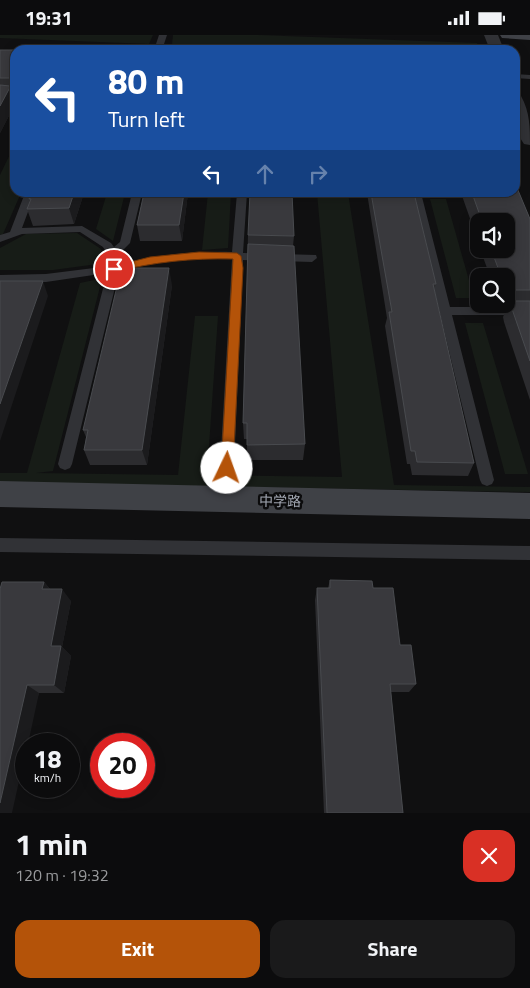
<!DOCTYPE html>
<html lang="en">
<head>
<meta charset="utf-8">
<style>
	body { margin:0; font-family:"Titillium Web","Noto Sans SC",sans-serif; background:#1a1a1b; color:#f1f3f6; height:100vh; display:flex; flex-direction:column; font-size:19px; white-space:nowrap }
	* { box-sizing:border-box; margin:0 }
	p { font-size:16px; color:#9a9b9d }
	.icon { flex:none; width:28px; height:28px; fill:none; stroke:currentColor; stroke-width:2; stroke-linecap:round; stroke-linejoin:round }
	.map { position:relative; height:778px; overflow:hidden }
	.panel { display:flex; flex-direction:column; background:#0c0c0d; flex:1 }
	.panel>* { flex:none }
	.banner { position:absolute; left:10px; top:10px; width:510px; height:152px; border-radius:15px; box-shadow:0 2px 12px #0003,0 0 0 1px #2c2c2e; background:#1a4fa0; color:#fff; overflow:hidden }
	.buttons { position:absolute; left:470px; top:178px; display:grid; gap:10px }
	.buttons a { display:grid; place-items:center; width:45px; height:45px; border-radius:10px; background:#0c0c0d; box-shadow:0 2px 12px #0003,0 0 0 1px #2c2c2e; font-size:25px }
	.speed { position:absolute; left:15px; top:698px; display:flex; gap:10px; font-size:25px; font-weight:700; text-align:center }
	.speed>* { display:grid; place-content:center; width:65px; height:65px; border-radius:50%; background:#0c0c0d; box-shadow:0 2px 12px #0003,0 0 0 1px #2c2c2e; line-height:1 }
	.speed small { font-size:12px; font-weight:400 }
	.speed .limit { border:8px solid #d22; background:#fff; color:#111 }
	.pin { position:absolute; display:grid; place-items:center; width:42px; height:42px; color:#fff; margin:-21px; border:2px solid #fff; border-radius:50%; box-shadow:0 1px 5px #0007 }
	.me { position:absolute; width:55px; margin:-28px; rotate:3deg; stroke-linejoin:round; filter:drop-shadow(0 0 4px #0008) }
	.turn { display:flex; align-items:center; gap:18px; height:105px; padding:0 15px; font-size:22px }
	.turn .icon { width:65px; height:65px; stroke-width:2.5 }
	.turn b { display:block; font-size:35px; line-height:42px }
	.lanes { display:flex; align-items:center; height:48px; padding:0 15px; background:#0003; justify-content:center; gap:25px; direction:ltr }
	.lanes .off { opacity:.35 }
	.round { display:grid; place-items:center; flex:none; width:52px; height:52px; border-radius:15px; background:#1a1a1b }
	.overview { display:flex; align-items:center; justify-content:space-between; height:85px; padding:0 15px }
	h1 { font-size:30px; font-weight:700; line-height:38px }
	.action { display:flex; gap:10px; margin-top:auto; padding:10px 15px }
	.action a { flex:1; height:58px; border-radius:15px; background:#b45309; color:#fff; font-size:20px; font-weight:700; line-height:58px; text-align:center }
	.action a+a { background:#1a1a1b; color:#f1f3f6 }
	.status { display:flex; justify-content:space-between; align-items:center; height:35px; padding:0 25px; background:#0c0c0d; direction:ltr }
	.status svg { height:14px; fill:currentColor }
	.map>svg:first-child { display:block }
	.green { fill:#171c17 }
	.lines { fill:none; stroke-linecap:round; stroke-linejoin:round }
	.lane { fill:#313236; fill-rule:evenodd }
	.street { fill:#313236; fill-rule:evenodd }
	.secondary { fill:#3f4146; fill-rule:evenodd }
	.wall { fill:#2c2c2f }
	.shaded-wall { fill:#1b1b1d }
	.building { fill:#39393d; stroke:#494b4f }
	.route { fill:#b45309; stroke:#753606 }
	.labels { text-anchor:middle; stroke-width:5; stroke-linejoin:round; paint-order:stroke }
	.street-label { font-size:14px; fill:#a2a7b2; stroke:#0b0b0c }
</style>
</head>
<body>
<div class="status"><b>19:31</b><svg viewBox="0 0 49 12"><path d="M0 12V9h3v3zM5 12V6h3v6zM10 12V3h3v9zM15 12V0h3v12zM26 1h20v11H26zM47 4h2v5h-2z"/></svg></div>
<div class="map">
<svg width="530" height="778" viewBox="0 0 530 778">
	<rect width="100%" height="100%" fill="#101011"/>
	<path class="green" d="M0,0H153L149,9L0,3Z
		M173,0H258L477,8L480,15H341L172,9Z
		M15,109V158H21L3,199L0,200V140Z
		M107,158H125L113,206L96,194Z
		M208,158H231L228,213L202,215Z
		M317,158H348L394,450L530,452V457L0,448V438H27L80,248L99,244L101,248L53,436L36,438L178,440L195,281H218L207,440L342,442Z
		M430,164H446L474,263H456Z
		M77,198L101,214L105,228L53,235H0V213L26,199Z
		M465,288H483L528,439H505Z"/>
	<g class="lines">
		<path class="lane" d="M159,0H167L162,15H154Z
			M515,39L530,40V44L515,43Z
			M25,158H35L22,193L82,191L111,208L114,212L120,207L132,158H142L130,208L118,220L119,229C157,220 193,216 232,217L237,158H247L243,218L316,220L317,223L312,227L243,225L234,433L232,437L227,439L222,437L220,433L232,224C193,223 157,227 119,236L72,429L70,433L65,435L60,433L58,429L107,238L46,247L0,248V240L46,239L102,232L108,231L107,219L103,212L80,197L22,199L0,207V200L10,197Z
			M411,158H421L450,272H530V280H452L494,445L492,449L487,451L482,449L480,445Z
			M0,503L530,511V525L0,517Z"/>
		<path class="street" d="M484,0H498L504,15H490Z
			M515,60L521,61C530,77 530,93 530,110L524,109C513,94 515,77 515,60Z"/>
		<path class="secondary" d="M500,0H530V5L502,3Z
			M0,446L530,458V484L0,472Z"/>
	</g>
	<path class="wall" d="M0,15H15V69L0,98Z
		M84,158L74,189L33,191L27,174L30,166L29,164Z
		M144,158H188L182,206H140L137,190Z
		M367,158H414L436,249L434,254L474,428L468,441L412,440L410,429H407L385,291L387,283Z
		M461,158H515L530,184V365L504,287L503,282L508,270H499V269H506V241H490L480,214H506V186H479V209Z
		M248,200L294,201L293,211L305,409L303,425H247V404H244L243,388Z
		M172,250L147,430H90L84,415L86,402L83,395Z
		M330,545L373,553L400,610L416,649L409,657H391L403,778H324L315,565L317,553H328Z
		M44,547L50,554L71,566L62,612L71,621L64,658H39L0,778Z"/>
	<path class="shaded-wall" d="M15,43V69L0,98V71Z
		M74,158H84L74,189L69,173Z
		M184,158H188L182,206L179,190Z
		M169,233L172,250L147,430L142,415Z
		M43,246L48,261L0,406V369Z
		M44,547L54,559L42,554Z
		M62,554L71,566L62,612L71,621L64,658L54,650L51,611Z
		M27,650L39,658L28,709H26V715L12,778H0V768Z"/>
	<path class="building" d="M0,15H15V43L0,71V50L10,51L12,45L10,43H0Z
		M515,148L530,184V255H506V241H501L491,214H506V186H482L472,158H515Z
		M32,158H74L69,173L27,174L31,164H29Z
		M144,158H184L179,190H137Z
		M250,158H292L294,201L248,200Z
		M371,158H414L436,249H433L474,428L417,427L415,416H411L389,277H392Z
		M248,209L294,211L305,409L247,410V388H243Z
		M127,233H169L142,415H84L88,395H83L118,247H124Z
		M0,246H43L0,369Z
		M510,266H530V326L511,271Z
		M330,545L372,546L373,553H393L400,610H411L416,649H390L403,778H327L317,553H330Z
		M2,547H44L42,554H62L51,611H61L54,650H27L0,768V554Z"/>
	<path class="route" d="M199,217L237,218L241,221L243,233L233,433L231,436H223L221,433L233,224C192,223 154,227 114,237L110,234L111,232L150,222Z"/>
	<g class="labels">
		<g class="street-label">
			<text transform="translate(280 466) rotate(1)" y="5">中学路</text>
		</g>
	</g>
</svg>
<div class="buttons">
<a><svg class="icon" aria-label="sound" viewBox="0 0 24 24"><path d="M4 9h4l5-4v14l-5-4H4zM17 9q2 3 0 6"/></svg></a>
<a><svg class="icon" aria-label="search" viewBox="0 0 24 24"><circle cx="10" cy="10" r="6"/><path d="M15 15l6 6"/></svg></a>
</div>
<div class="speed"><div>18<small>km/h</small></div><div class="limit">20</div></div>
<div class="pin" style="left:114px;top:234px;background:#d93025"><svg class="icon" aria-label="arrive" viewBox="0 0 24 24"><path d="M6 21V4h12l-3 4 3 4H6"/></svg></div>
<svg class="me" style="left:227px;top:433px" viewBox="-20 -20 40 40"><circle r="19" fill="#fff"/><path d="M0-13L10 11 0 6-10 11z" fill="#b45309"/></svg>
<div class="banner">
<div class="turn"><svg class="icon" aria-label="left" viewBox="0 0 24 24"><path d="M17 20v-9H6M10 6l-5 5 5 5"/></svg><div><b>80 m</b>Turn left</div></div>
<div class="lanes"><svg class="icon" aria-label="left" viewBox="0 0 24 24"><path d="M17 20v-9H6M10 6l-5 5 5 5"/></svg><svg class="icon off" aria-label="ahead" viewBox="0 0 24 24"><path d="M12 20V5M6 11l6-6 6 6"/></svg><svg class="icon off" aria-label="right" viewBox="0 0 24 24"><path d="M7 20v-9h11M14 6l5 5-5 5"/></svg></div>
</div>
</div>
<section class="panel">
<div class="overview"><div><h1>1 min</h1><p>120 m · 19:32</p></div><a class="round" style="background:#d93025;color:#fff"><svg class="icon" aria-label="close" viewBox="0 0 24 24"><path d="M6 6l12 12M18 6L6 18"/></svg></a></div>
<div class="action"><a>Exit</a><a>Share</a></div>
</section>
</body>
</html>
